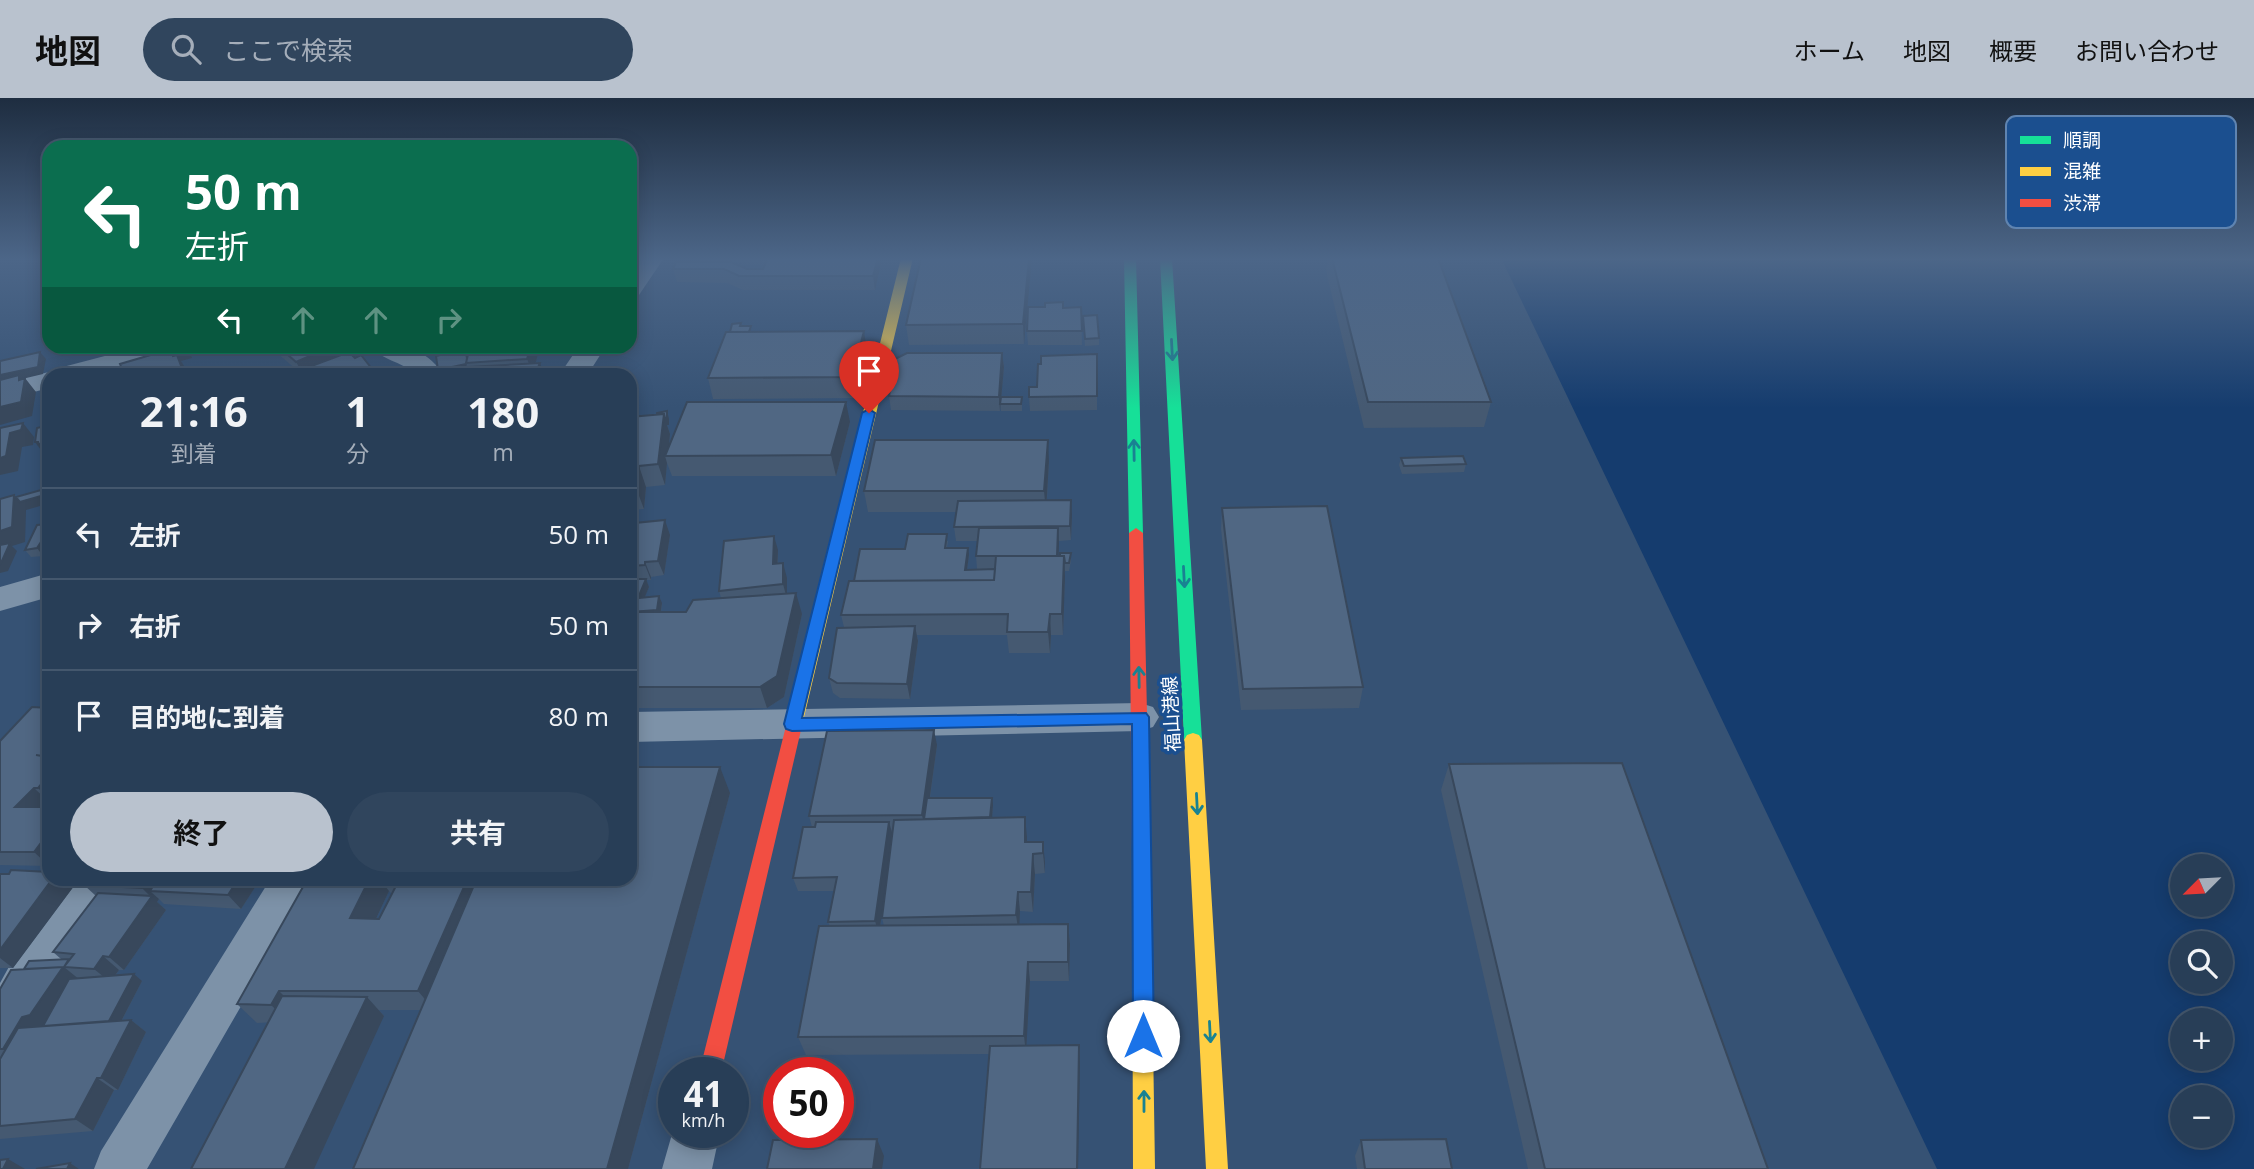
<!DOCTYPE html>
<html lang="ja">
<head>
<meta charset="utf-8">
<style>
	body { margin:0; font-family:"Open Sans","Noto Sans JP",sans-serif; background:#30455d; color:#f1f3f6; height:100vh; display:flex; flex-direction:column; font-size:26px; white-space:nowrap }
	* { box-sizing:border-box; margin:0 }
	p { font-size:23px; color:#a5aeba }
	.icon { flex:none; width:38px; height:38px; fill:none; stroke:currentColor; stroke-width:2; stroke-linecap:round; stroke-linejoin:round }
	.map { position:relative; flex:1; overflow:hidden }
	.details { position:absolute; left:42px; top:270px; width:595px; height:518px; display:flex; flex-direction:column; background:#283e57; border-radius:21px; box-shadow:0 4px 18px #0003,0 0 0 2px #44576d }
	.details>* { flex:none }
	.top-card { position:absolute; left:42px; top:42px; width:595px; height:214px; border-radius:21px; box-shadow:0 4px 18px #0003,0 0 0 2px #44576d; background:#0b6e4f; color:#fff; overflow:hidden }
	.needle { width:46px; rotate:246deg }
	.fabs { position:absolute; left:2170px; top:756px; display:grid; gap:14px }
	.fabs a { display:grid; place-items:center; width:63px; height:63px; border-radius:50%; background:#283e57; box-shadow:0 4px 18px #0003,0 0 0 2px #44576d; font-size:35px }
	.speed { position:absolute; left:658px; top:959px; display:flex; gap:14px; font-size:35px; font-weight:700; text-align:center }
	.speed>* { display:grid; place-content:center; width:91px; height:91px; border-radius:50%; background:#283e57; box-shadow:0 4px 18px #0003,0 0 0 2px #44576d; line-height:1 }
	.speed small { font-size:18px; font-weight:400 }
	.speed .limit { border:10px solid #d22; background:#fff; color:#111 }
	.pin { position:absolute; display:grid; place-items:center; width:60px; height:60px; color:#fff; margin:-72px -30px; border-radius:50% 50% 50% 0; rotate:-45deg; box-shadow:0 0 7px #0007 }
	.pin .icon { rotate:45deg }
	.me { position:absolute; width:77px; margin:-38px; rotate:0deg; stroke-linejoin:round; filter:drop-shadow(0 0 5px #0008) }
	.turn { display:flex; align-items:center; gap:24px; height:147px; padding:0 28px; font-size:32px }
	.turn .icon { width:91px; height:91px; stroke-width:2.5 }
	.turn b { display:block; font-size:49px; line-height:60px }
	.lanes { display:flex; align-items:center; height:66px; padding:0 28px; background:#0003; justify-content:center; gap:35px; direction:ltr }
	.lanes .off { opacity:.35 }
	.eta { display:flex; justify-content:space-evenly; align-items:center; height:119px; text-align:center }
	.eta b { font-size:42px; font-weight:700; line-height:49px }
	.action { display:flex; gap:14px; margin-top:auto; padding:14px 28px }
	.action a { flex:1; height:80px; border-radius:42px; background:#b9c2ce; color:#111; font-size:28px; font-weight:700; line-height:80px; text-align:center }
	.action a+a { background:#30455d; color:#f1f3f6 }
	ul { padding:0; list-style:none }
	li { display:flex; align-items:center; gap:21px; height:91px; padding:0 28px; border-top:2px solid #44576d }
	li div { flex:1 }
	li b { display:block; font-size:26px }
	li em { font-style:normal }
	header { display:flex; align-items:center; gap:42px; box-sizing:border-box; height:98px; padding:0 35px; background:#b9c2ce; color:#111 }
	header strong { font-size:33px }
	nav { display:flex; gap:38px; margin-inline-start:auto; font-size:24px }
	.search { width:490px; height:63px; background:#30455d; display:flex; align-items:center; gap:18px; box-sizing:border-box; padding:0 24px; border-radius:38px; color:#a5aeba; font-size:26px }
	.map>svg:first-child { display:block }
	.water { fill:#153c6e; fill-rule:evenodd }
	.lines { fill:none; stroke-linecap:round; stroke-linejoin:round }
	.street { fill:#7d92a8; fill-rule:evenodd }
	.fast { fill:#16e098; fill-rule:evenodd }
	.slow { fill:#ffcf43; fill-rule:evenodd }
	.jam { fill:#f24e42; fill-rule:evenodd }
	.wall { fill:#455971; fill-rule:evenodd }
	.shaded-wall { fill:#38485c }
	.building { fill:#506783; stroke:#38485c; stroke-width:2 }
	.oneway { stroke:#198292 }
	.route { fill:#1a73e8; stroke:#114b97; stroke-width:2 }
	.labels { text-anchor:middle; stroke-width:7; stroke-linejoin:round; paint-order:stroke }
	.street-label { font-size:19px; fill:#fff; stroke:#1b4f8f }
	.key { fill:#1b4f8f; stroke:#5f84b1; stroke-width:2 }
	.key-label { font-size:19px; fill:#fff }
</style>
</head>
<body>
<header>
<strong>地図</strong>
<div class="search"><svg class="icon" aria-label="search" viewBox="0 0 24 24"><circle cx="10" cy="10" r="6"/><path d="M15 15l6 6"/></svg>ここで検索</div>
<nav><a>ホーム</a><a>地図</a><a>概要</a><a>お問い合わせ</a></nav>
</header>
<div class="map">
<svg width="2254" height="1071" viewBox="0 0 2254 1071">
	<rect width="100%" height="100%" fill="#365274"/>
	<path class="water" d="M1501,160H2254V1071H1937ZM2182,768H2221V807H2182ZM2182,845H2221V884H2182ZM2182,922H2221V961H2182ZM2221,999V1038H2182V999Z"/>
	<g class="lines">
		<path class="street" d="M640,160H664L639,197L630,200V174Z
			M143,248H190L187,254L100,276H49V290L0,303V285L49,274L56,275L59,270Z
			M371,248C402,248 424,248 443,276H414C402,263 380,262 371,248Z
			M579,248H606L588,276H560Z
			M49,475V499L0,513V489Z
			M1140,605L1153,609L1159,619L1153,629L1140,633L630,644V614Z
			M72,780H117L48,884L16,945L0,952V885L16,856Z
			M271,780H315L147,1071H94L101,1053Z
			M674,1029V1034H720L712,1071H662Z"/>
		<path class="fast" d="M1124,160H1136L1143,435L1136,440L1129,435Z
			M1160,160H1172L1202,642L1199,647H1187L1184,642Z"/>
		<path class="slow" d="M901,160H913L801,632L799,637H787L785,632Z
			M1193,635L1199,637L1202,642L1228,1071H1206L1184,642L1187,637Z
			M1141,743L1148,746L1150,751L1155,1071H1133L1132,751L1134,746Z"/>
		<path class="jam" d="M1136,430L1143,435L1150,751L1148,756L1141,759L1134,756L1132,751L1129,435Z
			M793,625L799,627L801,632L721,975H699L785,632L787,627Z"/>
	</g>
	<path class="wall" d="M699,160H766L760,166L732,165L747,171L881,166L875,192H743L727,185L677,184L673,171L700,163Z
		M921,160H1032L1024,246L909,247L906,227Z
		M1328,160H1438L1491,304L1484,329L1364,330L1326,173Z
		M1081,209L1082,247H1028L1027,233L1063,210Z
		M1083,218L1099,240V247L1085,248Z
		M730,234H752L867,253L855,300L713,301L708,280Z
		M273,248H354L357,255L352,258L376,276L298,273L276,254Z
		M540,248L535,266L464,274L455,276H440L468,258L480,251Z
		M1002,255L1004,269L1001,299H1022V313H1001V308L1000,313L891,312L889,298Z
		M1097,256V312L1030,313L1029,299L1037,289Z
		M657,316L669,321V327H667L670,336L669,347L850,324L836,378H672L667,365L665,387L646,389L644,411L630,412V319Z
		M1401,360L1466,366L1464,374L1402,376L1399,367Z
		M1049,363L1047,402L1072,417L1071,442L1059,443L1058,458L1071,455V463L1069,473H1065L1063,537H1051L1050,555H1009L1007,537H917L918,543L910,601L840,600L833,595L829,580L844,529L841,517L854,483L905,451L948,443L947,450L969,457L967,472L977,471L976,458L977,443H956L954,429L956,414H868L864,393Z
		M1222,410L1363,589L1359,610L1241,612L1221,431Z
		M49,426V451H47L43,458L31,459L25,452Z
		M630,430L670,437L664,477L651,479V482H646L649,489L644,500L662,505L661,514H686L721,500L719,493L778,452V466L787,480V495L802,516L784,599L767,610H630Z
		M49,610V704L44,709H49V768L0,767V643Z
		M937,647L930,700L993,707L992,719H1025L1027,744H1043L1045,775L1035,776L1033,814L1020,813L1019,827L1068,826L1070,846L1069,883H1030L1026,948L1079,947L1080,965L989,956L806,957L798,939L830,828L828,824L834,793H798L793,780L812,729L809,718ZM885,797L882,820L884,828H880Z
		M1449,666L1768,1071H1528L1441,692Z
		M730,695L628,1071H353L421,912H379L384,918L257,925L237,906L308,780ZM389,793L392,796L379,821H376Z
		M0,776L74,788L13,870H0Z
		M261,780L241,811L164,806L159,801L157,804L166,812L124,872H119L115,878L142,883L122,922H131L146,934L118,992H114L93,1033L0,1041V891L24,871L61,861L53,854L96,798L84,787Z
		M1361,1042L1452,1071H1357L1355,1058Z"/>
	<path class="shaded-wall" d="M759,160H766L760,166Z
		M878,160H880L881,166L875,192L873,178Z
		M1029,160H1032L1024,246L1023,226Z
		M864,233L867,253L855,300L852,279Z
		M111,248H151L118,257Z
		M188,248L192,260L181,263L189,276H184L160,269L171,251Z
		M333,248H354L357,255L308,276H303L296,264Z
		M531,248H540L533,275L527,261Z
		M40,254L46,261L43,276L22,281L25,280L36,294L32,318L0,327V277Z
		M1002,255L1004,269L1000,313L999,299Z
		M540,265L544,276H535Z
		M466,266L469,273L455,276H440L438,272Z
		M846,304L850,324L836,378L831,357Z
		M667,313L669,321V327H667L670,336L668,358H665L667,365L665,387L658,366L664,316Z
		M23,325L34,339L33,347L22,349L18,373L0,377V360L10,335Z
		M1048,342L1049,363L1046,414L1044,393Z
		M35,344H49V353L44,354L42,351L41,352Z
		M639,368L646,389L644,411L636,390Z
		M41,392L47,400V406L26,412L25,444L12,448L17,453L8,473L0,475V433L14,397L20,404Z
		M1071,402L1072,417L1071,442L1070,428Z
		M665,422L670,437L664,477L658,463Z
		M1058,430L1059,445L1058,473L1057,458Z
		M774,438L778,452L777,481L773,466Z
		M41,444L47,451L43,458L37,450Z
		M968,450L969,457L966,479L965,472Z
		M1064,458L1065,479L1063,537L1062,516Z
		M645,464L651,479V482L645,467Z
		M783,465L787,480V501L783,486Z
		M646,481L649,489L641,508L638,500Z
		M796,495L802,516L784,599L767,610L760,589Z
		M659,498L662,505L660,519L657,512Z
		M1050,516L1051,537L1050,555L1048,534Z
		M915,528L918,543L910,601L907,586Z
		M934,632L937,647L926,727H924L922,717Z
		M720,669L730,695L628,1071H607Z
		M46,680L49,683V701L38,690Z
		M34,690L49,704L31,723L15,709Z
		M992,700L993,707L991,734L990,727Z
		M1025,719L1027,739V764L1025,744Z
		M889,724L893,738L879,836L875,823Z
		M49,734V768L34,754Z
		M1043,744L1045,764V775L1043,755Z
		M1033,756L1035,776L1033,814L1031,794Z
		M53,780H65L74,788L13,870L0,860V852Z
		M149,780H173L150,793L159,801L157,804L166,812L124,872L109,859L151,799L142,790Z
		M239,780H261L241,811L228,797Z
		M370,780H395L382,784L389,793L367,840L350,820Z
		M468,780H490L434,912L418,893Z
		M1018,794L1020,813L1019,837L1016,817Z
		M1068,826L1070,846L1069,883L1068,864Z
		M103,858L119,872L110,884L94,871Z
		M69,861L77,867L64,869L80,882L21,964L3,951L22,919Z
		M1028,864L1030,883L1026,956L1024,938Z
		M134,876L142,883L115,935L106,929Z
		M279,893L298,912L291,926L271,907Z
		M367,899L384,918L314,1071H285Z
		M131,922L146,934L118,992L101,980Z
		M1079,947L1080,965L1078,1071H1077Z
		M97,980L114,992L93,1033L75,1021Z
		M877,1041L884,1058L882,1071H873Z
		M8,1061L25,1071H3Z
		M70,1065L79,1071H67Z"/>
	<path class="building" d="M768,160H878L873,178H739L724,171H673L676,164H731L747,171H763Z
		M921,160H1029L1023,226L906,227Z
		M1332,160H1438L1491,304H1368Z
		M1063,204V210L1081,209L1082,233H1027L1028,209H1045V205Z
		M1097,217L1099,240L1085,241L1083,218Z
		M741,225L740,228H751L749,234H730L732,226Z
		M864,233L852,279L708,280L726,234Z
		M168,248H187L188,253L174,256L171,251L155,256L154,252Z
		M278,248H333L296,264Z
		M481,248H531L527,261L466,265L469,252L480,251Z
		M171,251L173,258L177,257L184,276H124L120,266Z
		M465,251L467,260L466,266L438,272L436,258Z
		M40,254L38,269L0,277V263Z
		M349,254L355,260L361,257L376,276H290Z
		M907,255H1002L999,299L889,298L895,261Z
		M1097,256V298L1029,299V289H1037L1038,266H1041V258Z
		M540,265L535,276H463L467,269Z
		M19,277V282L25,280L21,304L0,309V282Z
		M1001,299H1022L1021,306H1000Z
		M687,304H846L831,357L665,358Z
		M667,313V320H665L664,316H657V315Z
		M664,316L658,366L639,368L636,390L630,391V319Z
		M23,325L21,332L10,335L6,358L0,360V330Z
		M49,327V344L38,346V344H35L37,330Z
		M875,342H1048L1044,393H864Z
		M1463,358L1466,366L1404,368L1401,360Z
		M41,392V398L20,404L16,399Z
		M14,397L12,429L0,433V401Z
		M1071,402L1070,428L954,429L958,403Z
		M1327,408L1363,589L1243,591L1222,410Z
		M665,422L658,463L645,464V467L630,468V430L634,429L635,425Z
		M49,426V443L41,444L37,450L25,452L37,427Z
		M979,430H1058L1057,458H976Z
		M908,436H947L945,450H968L965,472L995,471L994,482L854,483L860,451H905Z
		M774,438L773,466L783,465V486L719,493L724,443Z
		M10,445L1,465L0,466V447Z
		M1060,455H1071L1069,465H1065L1064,458H1060Z
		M996,458H1064L1062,516H1050L1048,534H1007L1008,516L841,517L849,483L994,482Z
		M630,481H646L638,500L659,498L657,512L630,514Z
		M796,495L777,578L760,589H630V514H686L693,502Z
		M915,528L907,586L837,585L829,580L837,530Z
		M32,609L49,610V659L36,657L49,659V680H46L38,690H34L15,709H49V734L34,754H0V643Z
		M934,632L922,717L809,718L827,633Z
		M1622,665L1768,1071H1545L1449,666Z
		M630,669H720L607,1071H353L477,780H630Z
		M927,700H992L990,719L924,721Z
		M1025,719V744H1043V755L1033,756L1031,794H1018L1016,817L882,820L894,722Z
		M816,724H889L875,823L828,824L837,779L793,780L803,729H815Z
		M11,772L49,774V780H53L0,852V776H9Z
		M89,780H149L142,790L84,787Z
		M158,780H239L228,797L150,793Z
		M308,780H370L350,820L379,821L398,784H382L384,780H468L418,893H279L271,907L237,906Z
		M98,795L152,798L109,859L103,858L94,871L64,869L74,856L53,854Z
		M1068,826V864H1028L1024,938L798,939L819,828Z
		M69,861L64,869L24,871L29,863Z
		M63,869L30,917L22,919L3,951H0V891L11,872Z
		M134,876L109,923L43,928L69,881Z
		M282,898L367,899L285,1071H191Z
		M131,922L101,980H97L75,1021L0,1028V961L18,930Z
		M1079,947L1077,1071H980L990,948Z
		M877,1041L873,1071H767L773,1042Z
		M1446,1041L1452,1071H1365L1361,1042Z
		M8,1061L3,1071H0V1062Z
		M70,1065L67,1071H36Z"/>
	<defs><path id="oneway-shaft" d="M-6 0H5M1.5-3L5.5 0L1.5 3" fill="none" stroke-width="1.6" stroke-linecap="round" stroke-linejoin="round" transform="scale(1.75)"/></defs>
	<g class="oneway">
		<use href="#oneway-shaft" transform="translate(1172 252) rotate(87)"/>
		<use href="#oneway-shaft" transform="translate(1134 352) rotate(-91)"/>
		<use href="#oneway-shaft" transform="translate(1184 479) rotate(87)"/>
		<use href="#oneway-shaft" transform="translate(1139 579) rotate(-91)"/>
		<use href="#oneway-shaft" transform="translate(1197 706) rotate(87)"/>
		<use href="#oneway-shaft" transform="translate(1210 934) rotate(87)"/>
		<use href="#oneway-shaft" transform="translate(1144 1003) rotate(-90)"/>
	</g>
	<linearGradient id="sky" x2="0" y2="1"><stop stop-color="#1e2d40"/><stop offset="0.52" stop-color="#4c6688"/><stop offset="1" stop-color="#4c6688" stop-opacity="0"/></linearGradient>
	<rect width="2254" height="310" fill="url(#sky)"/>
	<path class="route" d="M869,311L875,315L802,620L1146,615L1149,619L1154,938L1151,945L1143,948L1136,945L1133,938L1132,626L792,633L786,631L784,626L862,315Z"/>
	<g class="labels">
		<g class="street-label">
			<text transform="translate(1171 616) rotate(-93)" y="7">福山港線</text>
		</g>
	</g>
	<rect x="2006" y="18" width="230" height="112" rx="10" class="key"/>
	<rect x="2020" y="38" width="31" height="8" fill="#16e098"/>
	<rect x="2020" y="69" width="31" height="9" fill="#ffcf43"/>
	<rect x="2020" y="101" width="31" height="8" fill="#f24e42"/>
	<g class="key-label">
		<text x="2063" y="49">順調</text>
		<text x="2063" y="80">混雑</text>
		<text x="2063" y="112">渋滞</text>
	</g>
</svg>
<div class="fabs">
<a><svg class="needle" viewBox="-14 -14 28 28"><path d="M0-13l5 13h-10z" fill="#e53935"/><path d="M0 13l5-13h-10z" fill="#a5aeba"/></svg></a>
<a><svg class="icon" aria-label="search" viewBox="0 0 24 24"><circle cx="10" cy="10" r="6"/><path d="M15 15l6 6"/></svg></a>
<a>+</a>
<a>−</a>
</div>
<div class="speed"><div>41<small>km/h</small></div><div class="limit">50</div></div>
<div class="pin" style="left:869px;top:315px;background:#d93025"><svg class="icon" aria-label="arrive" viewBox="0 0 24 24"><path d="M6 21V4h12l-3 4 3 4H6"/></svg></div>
<svg class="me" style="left:1143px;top:938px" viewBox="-20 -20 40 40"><circle r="19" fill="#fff"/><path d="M0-13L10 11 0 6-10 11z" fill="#1a73e8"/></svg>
<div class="top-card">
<div class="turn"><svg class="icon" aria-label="left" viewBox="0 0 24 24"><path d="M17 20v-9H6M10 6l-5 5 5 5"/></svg><div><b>50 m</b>左折</div></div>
<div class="lanes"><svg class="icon" aria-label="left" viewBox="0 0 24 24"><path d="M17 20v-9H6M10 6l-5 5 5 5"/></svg><svg class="icon off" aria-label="ahead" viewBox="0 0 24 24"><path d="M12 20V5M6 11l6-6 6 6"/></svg><svg class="icon off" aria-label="ahead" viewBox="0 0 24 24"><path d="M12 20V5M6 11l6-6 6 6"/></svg><svg class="icon off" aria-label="right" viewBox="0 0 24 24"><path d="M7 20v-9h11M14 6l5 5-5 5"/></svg></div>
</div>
<section class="details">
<div class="eta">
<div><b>21:16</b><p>到着</p></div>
<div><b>1</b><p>分</p></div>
<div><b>180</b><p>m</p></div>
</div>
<ul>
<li><svg class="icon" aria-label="left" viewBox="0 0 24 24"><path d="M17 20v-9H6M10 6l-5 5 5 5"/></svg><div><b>左折</b></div><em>50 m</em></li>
<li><svg class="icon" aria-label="right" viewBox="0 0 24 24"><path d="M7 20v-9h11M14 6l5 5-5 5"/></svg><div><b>右折</b></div><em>50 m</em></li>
<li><svg class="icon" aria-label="arrive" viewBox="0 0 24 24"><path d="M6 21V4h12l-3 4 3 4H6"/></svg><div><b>目的地に到着</b></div><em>80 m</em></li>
</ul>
<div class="action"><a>終了</a><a>共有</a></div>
</section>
</div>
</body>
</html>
